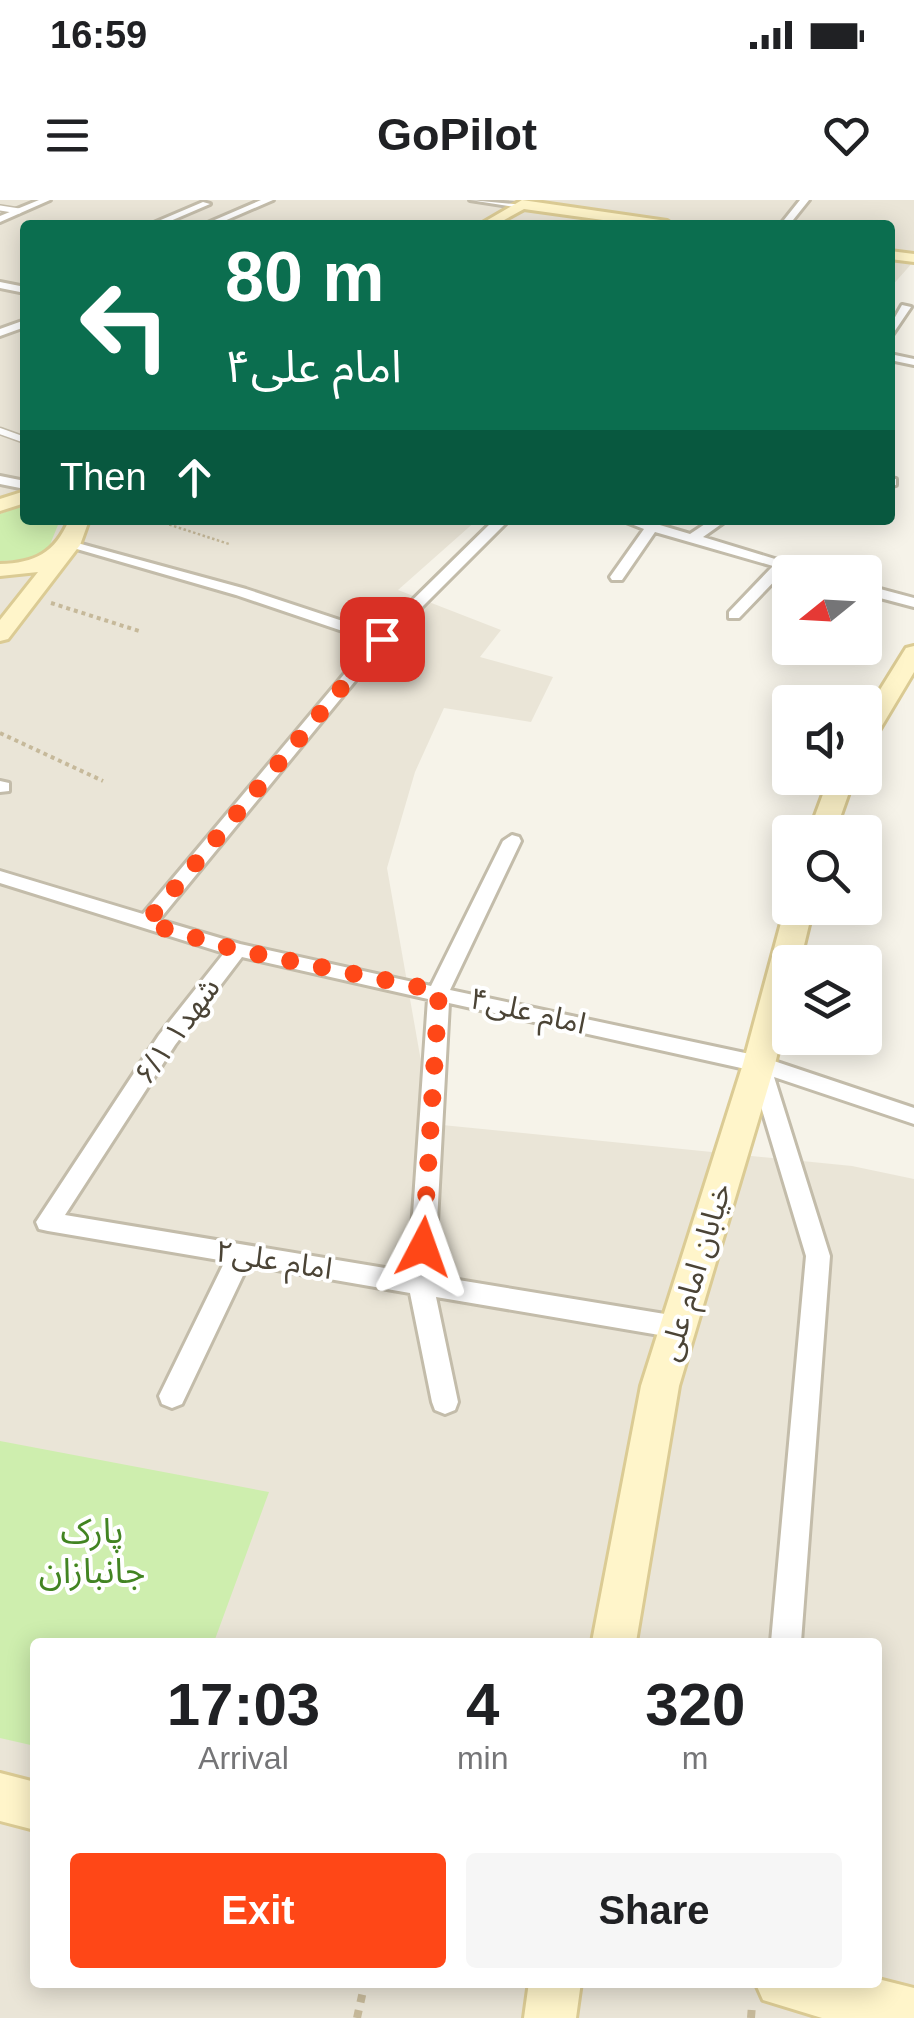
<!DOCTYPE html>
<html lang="en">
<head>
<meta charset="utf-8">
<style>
	body { margin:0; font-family:Helvetica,"Noto Sans Arabic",sans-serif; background:#f6f6f6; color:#202124; height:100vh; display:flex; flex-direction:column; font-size:38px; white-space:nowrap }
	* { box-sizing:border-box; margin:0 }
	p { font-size:32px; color:#757577 }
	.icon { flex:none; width:55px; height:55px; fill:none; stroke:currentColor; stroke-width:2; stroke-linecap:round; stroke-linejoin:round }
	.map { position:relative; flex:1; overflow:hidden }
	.side { position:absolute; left:30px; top:1438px; width:852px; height:350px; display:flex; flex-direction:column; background:#fff; border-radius:10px; box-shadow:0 5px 25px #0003 }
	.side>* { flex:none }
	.top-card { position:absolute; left:20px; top:20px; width:875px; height:305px; border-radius:10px; box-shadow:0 5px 25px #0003; background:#0b6e4f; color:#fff; overflow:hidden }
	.needle { width:65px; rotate:252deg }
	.tools { position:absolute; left:772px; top:355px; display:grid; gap:20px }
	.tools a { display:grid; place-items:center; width:110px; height:110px; border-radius:10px; background:#fff; box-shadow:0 5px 25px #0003; font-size:50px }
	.pin { position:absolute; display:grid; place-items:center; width:85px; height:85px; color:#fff; margin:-42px; border-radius:20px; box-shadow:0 5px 15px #0006 }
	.me { position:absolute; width:110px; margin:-55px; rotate:4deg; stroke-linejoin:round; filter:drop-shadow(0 0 8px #0008) }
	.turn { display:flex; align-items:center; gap:35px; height:210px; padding:0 40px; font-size:45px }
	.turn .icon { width:130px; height:130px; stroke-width:2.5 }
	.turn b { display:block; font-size:70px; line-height:85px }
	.then { display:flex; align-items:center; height:95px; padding:0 40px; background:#0003; gap:20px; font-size:38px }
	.eta { display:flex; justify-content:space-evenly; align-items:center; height:170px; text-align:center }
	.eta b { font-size:60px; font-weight:600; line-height:70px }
	.action { display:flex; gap:20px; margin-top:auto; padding:20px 40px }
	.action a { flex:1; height:115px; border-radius:10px; background:#ff4717; color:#fff; font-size:40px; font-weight:600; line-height:115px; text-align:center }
	.action a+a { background:#f6f6f6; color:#202124 }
	.status { display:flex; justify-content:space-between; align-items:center; height:70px; padding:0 50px; background:#fff; direction:ltr }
	.status svg { height:28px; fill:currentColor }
	header { display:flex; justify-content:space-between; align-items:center; height:130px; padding:0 40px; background:#fff; font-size:45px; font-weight:600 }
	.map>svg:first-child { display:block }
	.residential { fill:#eae5d7; fill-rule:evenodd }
	.green { fill:#ceeeae }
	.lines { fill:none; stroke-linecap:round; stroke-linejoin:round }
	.lane-far1-casing { stroke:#c3bcaa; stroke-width:8 }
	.lane-casing { stroke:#c3bcaa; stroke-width:9 }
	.street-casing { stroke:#c3bcaa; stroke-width:6 }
	.secondary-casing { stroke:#dbcb94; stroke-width:6 }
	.path-far2 { stroke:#c6b99a; stroke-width:2.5; stroke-dasharray:2.5 2.5; stroke-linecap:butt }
	.path-far1 { stroke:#c6b99a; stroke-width:4; stroke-dasharray:4 4; stroke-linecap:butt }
	.path { stroke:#c6b99a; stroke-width:8; stroke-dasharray:8 8; stroke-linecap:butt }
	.lane-far1 { stroke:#fff; stroke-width:5 }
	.lane { stroke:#fff; stroke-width:6 }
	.street { fill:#fff; fill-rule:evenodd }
	.secondary { fill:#fff5ca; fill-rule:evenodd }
	.route { stroke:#ff4717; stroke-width:18; stroke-dasharray:0 32.4 }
	.labels { text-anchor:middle; stroke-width:8; stroke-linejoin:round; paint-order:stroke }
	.street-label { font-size:30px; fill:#4b4436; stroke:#fff }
	.near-park-label { font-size:35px; fill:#428422; stroke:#fff }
</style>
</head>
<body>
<div class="status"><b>16:59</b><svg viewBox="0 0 49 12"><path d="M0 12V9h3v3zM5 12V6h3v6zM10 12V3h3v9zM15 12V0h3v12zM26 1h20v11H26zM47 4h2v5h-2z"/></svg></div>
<header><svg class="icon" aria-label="menu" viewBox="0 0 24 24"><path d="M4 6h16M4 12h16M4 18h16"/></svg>GoPilot<svg class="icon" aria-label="heart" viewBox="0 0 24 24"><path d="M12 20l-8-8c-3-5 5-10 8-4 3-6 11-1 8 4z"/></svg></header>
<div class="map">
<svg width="914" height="1818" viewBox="0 0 914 1818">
	<rect width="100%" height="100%" fill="#f6f3e9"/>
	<path class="residential" d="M0,0H914V61L890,88V25H25V320H477L398,390L501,430L480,457L553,477L531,522L444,508L415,572L387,668L432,924L852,966L914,979V1818H0ZM35,1442H878V1782H35Z"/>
	<path class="green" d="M25,305V320H60L47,352L26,360L0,361V314Z
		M0,1241L269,1292L214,1442H35V1546L0,1538Z"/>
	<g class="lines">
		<g class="lane-far1-casing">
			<path id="lane-far1" d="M0,8L19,11"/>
		</g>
		<g class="lane-casing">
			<path id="lane" d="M0,231L25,240"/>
		</g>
		<g class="street-casing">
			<path id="street" d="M39,0H50L0,22V16Z
				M261,0H273L215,25H203Z
				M470,0L525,5L521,8Z
				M800,0H809L789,25H780Z
				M203,2L210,4L161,25H149Z
				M0,82L25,87V93L0,88Z
				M902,105L911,107L890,138V126Z
				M25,120V127L0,136V129Z
				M890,154L914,159V165L890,160Z
				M0,276L25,281V289L0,284Z
				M890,278L896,279V285L890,286Z
				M494,320H509L387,442L159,720L240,744L431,786L503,641L512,635L519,637L521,641L450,790L759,856L914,908V924L774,877L830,1056L801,1442H771L806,1056L750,870L449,803L434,1076L677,1116L686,1119L690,1127L686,1135L677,1138L436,1097L458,1202L455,1210L445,1214L435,1210L432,1202L410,1093L248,1065L182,1204L172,1208L162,1204L159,1196L225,1061L48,1031L39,1029L36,1022L159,835L224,753L0,683V671L143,714L372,441L236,395L63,345L70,341L246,389L379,433ZM242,757L428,799L409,1072L65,1015L175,845Z
				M621,320H643L690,334L711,320H727L703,337L817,372L786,369L739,418H729V412L773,366L655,332L622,380H612L610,377L644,329Z
				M865,385L914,398V407L865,394Z
				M0,581L9,583V591L0,592Z"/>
		</g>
		<g class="secondary-casing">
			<path id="secondary" d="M522,0L667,21L673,25H639L524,9L495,25H479Z
				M890,51L914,54V62L890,59Z
				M25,291V303L0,311V299Z
				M69,320H89L80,345L8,439L0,441V420L38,372L0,376V364C35,363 55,353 69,320Z
				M914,446V472L874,539L865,541V514L906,448Z
				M829,578H854L835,632H809Z
				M790,702V708H813L800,762H790V802L775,864L679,1186L636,1442H592L641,1186L743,864L785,708Z
				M0,1573L35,1582V1630L0,1621Z
				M878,1779L914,1788V1818H822L763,1800L755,1782H878Z
				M529,1782H581L576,1818H524Z"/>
		</g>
		<path class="path-far2" d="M155,320L229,344"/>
		<path class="path-far1" d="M51,403L139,431
			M0,533L103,581"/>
		<path class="path" d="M357,1818L365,1782
			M751,1818L752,1805"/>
		<use href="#lane-far1" class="lane-far1"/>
		<use href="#lane" class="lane"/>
		<use href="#street" class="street"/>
		<use href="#secondary" class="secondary"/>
	</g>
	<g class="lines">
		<path class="route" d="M382,439L146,723L237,750L439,791L423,1047"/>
	</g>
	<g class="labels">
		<g class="street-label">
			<text transform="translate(528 811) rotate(13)" y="10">امام علی۴</text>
			<text transform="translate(177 831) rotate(-54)" y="10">شهد۱ ۶/۱</text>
			<text transform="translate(274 1060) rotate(9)" y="10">امام علی۲</text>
			<text transform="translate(695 1072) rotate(-73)" y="10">خیابان امام علی</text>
		</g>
		<g class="near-park-label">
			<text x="92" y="1343">پارک<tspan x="92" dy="40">جانبازان</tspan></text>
		</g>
	</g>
</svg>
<div class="tools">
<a><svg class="needle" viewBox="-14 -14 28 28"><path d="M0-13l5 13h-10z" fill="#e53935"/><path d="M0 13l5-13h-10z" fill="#757577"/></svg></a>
<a><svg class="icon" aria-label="sound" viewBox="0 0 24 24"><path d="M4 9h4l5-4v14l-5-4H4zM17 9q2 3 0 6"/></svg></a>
<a><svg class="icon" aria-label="search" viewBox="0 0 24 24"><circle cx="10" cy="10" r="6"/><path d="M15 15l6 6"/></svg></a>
<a><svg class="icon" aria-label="layers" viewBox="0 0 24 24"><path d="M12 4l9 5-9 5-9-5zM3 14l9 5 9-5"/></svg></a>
</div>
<div class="pin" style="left:382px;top:439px;background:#d93025"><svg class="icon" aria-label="arrive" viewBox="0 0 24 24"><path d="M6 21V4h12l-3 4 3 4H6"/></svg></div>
<svg class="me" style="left:423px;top:1047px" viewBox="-20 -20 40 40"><path d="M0-17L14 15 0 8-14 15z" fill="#ff4717" stroke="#fff" stroke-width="4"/></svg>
<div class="top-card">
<div class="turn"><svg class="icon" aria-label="left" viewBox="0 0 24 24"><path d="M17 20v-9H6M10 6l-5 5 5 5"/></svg><div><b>80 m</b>امام علی۴</div></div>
<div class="then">Then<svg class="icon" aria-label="ahead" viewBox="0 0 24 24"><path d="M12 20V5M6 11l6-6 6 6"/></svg></div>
</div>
<section class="side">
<div class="eta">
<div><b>17:03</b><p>Arrival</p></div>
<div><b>4</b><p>min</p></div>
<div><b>320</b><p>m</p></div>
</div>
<div class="action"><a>Exit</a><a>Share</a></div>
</section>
</div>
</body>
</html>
